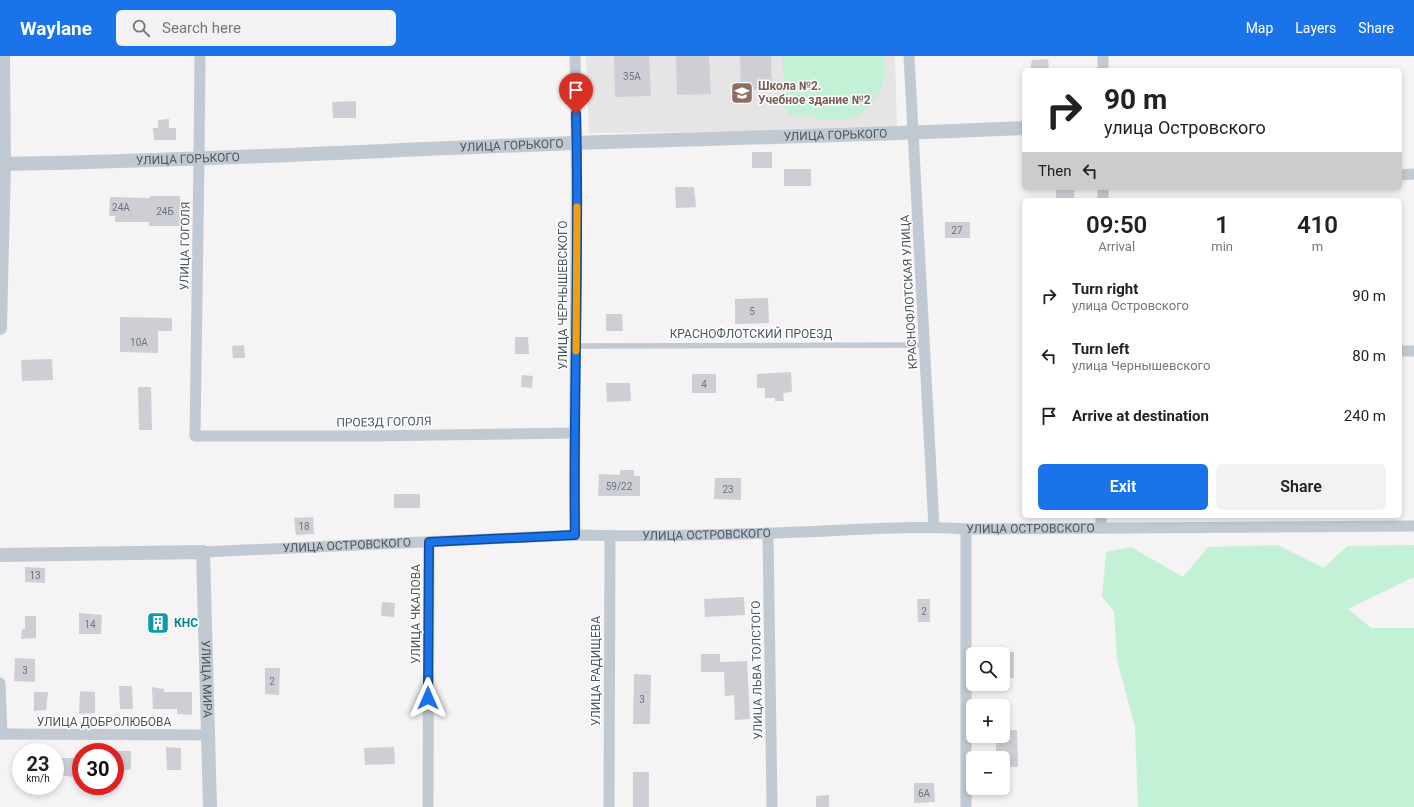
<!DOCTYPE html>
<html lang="en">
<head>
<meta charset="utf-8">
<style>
	body { margin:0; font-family:Roboto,sans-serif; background:#f2f2f2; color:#222; height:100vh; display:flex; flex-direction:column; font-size:15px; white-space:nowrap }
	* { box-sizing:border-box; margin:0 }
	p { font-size:13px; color:#767676 }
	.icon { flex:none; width:22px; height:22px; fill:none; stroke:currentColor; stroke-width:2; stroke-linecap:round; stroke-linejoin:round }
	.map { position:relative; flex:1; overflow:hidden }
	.details { position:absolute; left:1022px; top:142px; width:380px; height:320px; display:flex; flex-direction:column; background:#fff; border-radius:6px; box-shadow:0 2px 6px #0003 }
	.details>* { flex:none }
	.hud { position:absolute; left:1022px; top:12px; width:380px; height:122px; border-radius:6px; box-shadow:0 2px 6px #0003; background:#fff; color:#222; overflow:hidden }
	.buttons { position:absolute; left:966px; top:591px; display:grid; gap:8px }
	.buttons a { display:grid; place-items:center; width:44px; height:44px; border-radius:6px; background:#fff; box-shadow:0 2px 6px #0003; font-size:20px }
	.speed { position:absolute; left:12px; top:687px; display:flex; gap:8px; font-size:20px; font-weight:700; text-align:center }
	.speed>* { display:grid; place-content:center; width:52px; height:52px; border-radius:50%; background:#fff; box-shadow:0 2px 6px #0003; line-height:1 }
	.speed small { font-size:10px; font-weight:400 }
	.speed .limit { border:6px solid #d22; background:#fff; color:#111 }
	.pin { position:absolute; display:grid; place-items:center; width:34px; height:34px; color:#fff; margin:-41px -17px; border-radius:50% 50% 50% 0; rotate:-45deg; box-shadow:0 0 4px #0007 }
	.pin .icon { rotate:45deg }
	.me { position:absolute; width:44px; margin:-22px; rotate:0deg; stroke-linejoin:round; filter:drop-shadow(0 0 3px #0008) }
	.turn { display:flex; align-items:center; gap:14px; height:84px; padding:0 16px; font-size:18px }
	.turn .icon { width:52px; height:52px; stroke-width:2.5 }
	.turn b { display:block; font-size:28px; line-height:34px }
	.then { display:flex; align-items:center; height:38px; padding:0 16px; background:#0003; gap:8px; font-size:15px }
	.eta { display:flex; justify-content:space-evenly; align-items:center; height:68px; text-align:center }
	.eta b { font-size:24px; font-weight:600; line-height:28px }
	.button { display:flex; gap:8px; margin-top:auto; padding:8px 16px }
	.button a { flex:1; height:46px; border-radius:6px; background:#1a73e8; color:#fff; font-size:16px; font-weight:600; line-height:46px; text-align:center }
	.button a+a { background:#f2f2f2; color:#222 }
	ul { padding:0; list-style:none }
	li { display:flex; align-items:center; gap:12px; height:60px; padding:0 16px }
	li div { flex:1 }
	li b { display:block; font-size:15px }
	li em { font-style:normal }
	header { display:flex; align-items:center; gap:24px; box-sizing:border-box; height:56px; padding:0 20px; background:#1a73e8; color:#fff }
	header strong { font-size:19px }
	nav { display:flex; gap:22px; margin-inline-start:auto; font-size:14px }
	.search { width:280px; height:36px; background:#f2f2f2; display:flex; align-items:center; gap:10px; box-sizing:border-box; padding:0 14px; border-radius:6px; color:#767676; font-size:15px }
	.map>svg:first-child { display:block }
	.education { fill:#e6e4e5 }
	.green { fill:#c3f1d5 }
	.building { fill:#cdcfd5 }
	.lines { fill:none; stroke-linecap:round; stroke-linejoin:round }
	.service { stroke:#c1cad2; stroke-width:5.5 }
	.minor { stroke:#c1cad2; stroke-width:11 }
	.tertiary { stroke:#c1cad2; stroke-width:14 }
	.route-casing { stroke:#114b97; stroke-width:10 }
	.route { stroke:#1a73e8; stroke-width:7 }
	.slow { stroke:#f59e0b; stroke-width:7 }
	.labels { text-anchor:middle; stroke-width:3; stroke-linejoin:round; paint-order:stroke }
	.number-label { font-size:10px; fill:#6b747e }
	.education-label { font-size:12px; font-weight:bold; fill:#785e54; stroke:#fff; text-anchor:start }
	.street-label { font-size:12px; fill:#4a5661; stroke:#fff }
	.culture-label { font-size:12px; font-weight:bold; fill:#0d838f; stroke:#fff; text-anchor:start }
</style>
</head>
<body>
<header>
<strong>Waylane</strong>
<div class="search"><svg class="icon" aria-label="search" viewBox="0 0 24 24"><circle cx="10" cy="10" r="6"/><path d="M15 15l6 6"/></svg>Search here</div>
<nav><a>Map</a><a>Layers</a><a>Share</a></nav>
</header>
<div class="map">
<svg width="1414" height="751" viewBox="0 0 1414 751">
	<rect width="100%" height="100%" fill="#f5f3f3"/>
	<path class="education" d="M586,0H895L897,74L589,77Z"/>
	<path class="green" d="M782,0H884L885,17L881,34L872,48L858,60L840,64H820L806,59L787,60Z
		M1277,489L1324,512L1347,490L1414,489V521L1348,553L1371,572H1414V751H1138L1135,671L1117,604L1114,555L1102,541L1106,496L1131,491L1183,521L1208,491Z"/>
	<path class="building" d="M614,0H649L651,40L615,41Z
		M676,0H709L711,38L677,39Z
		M740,0H771L772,33L741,34Z
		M1048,3L1049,14H1030L1032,4Z
		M356,45V62H333L332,46Z
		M169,63V72H176V84H154L153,72H158V64Z
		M752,96H772V112H752Z
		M784,113H811V130H784Z
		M675,131H694L696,151L676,152Z
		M1056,132H1074V144H1056Z
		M150,140H180V170H149V166H115V160H109L110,141L150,142Z
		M945,166H970V182H945Z
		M768,242L769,267L735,268V243Z
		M606,258H622L623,275H606Z
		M120,261L172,262V275H158V297L120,296Z
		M515,281H528L529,298H515Z
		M244,289L245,302H233L232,290Z
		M52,303L53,324L22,325L21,304Z
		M791,316L792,336L783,337L784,345H775V342H765V332H757V318Z
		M692,318H716V337H692Z
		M522,319L533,320L532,332L521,331Z
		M606,327H630L631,345L607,346Z
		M138,331H151L152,374H139Z
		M620,414H634V420H640V440H598L599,418L620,419Z
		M715,422H741V444L714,443Z
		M394,438H420V452H394Z
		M313,461L314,478L296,479L294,462Z
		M25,511L45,512V527L25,526Z
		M744,541L745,559L705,561L704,543Z
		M917,543H930V566H918Z
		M382,546L395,547L394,561L381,560Z
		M79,557L102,559L101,578H79Z
		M25,560H36V582L21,583L22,573H25Z
		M154,561L163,562L162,573L153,574Z
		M1003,596H1014V622H1003Z
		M701,598H720V606L747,605L750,663L735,664L734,639L725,640L724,616H701Z
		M15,602L35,603V626L14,625Z
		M265,612H280L279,639L265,638Z
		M634,618L651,619L650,668H633Z
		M119,630H132L133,653H120Z
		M152,631L164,633V636H192V659L177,658V653H153Z
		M80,635L95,636V657L79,658Z
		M34,636H48L46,654L34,655Z
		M1003,674H1017L1018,711H1003V702H996V680H1003Z
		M166,691L181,692V714H167Z
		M394,691L395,708L365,709L364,692Z
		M115,695H131V713L115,716Z
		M58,702H74V721L59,719Z
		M633,716H649V751H633Z
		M914,727H934L935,746L914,747Z
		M829,739V751H816V740Z"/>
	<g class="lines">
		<path class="service" d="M576,290L925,289"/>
		<g class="minor">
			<path d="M200,0L199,103L195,380H370L574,377"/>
			<path d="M909,0L934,471"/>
			<path d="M1103,14V0"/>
			<path d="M1400,119L1414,118"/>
			<path d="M1103,144V132"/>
			<path d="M1400,295H1414"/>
			<path d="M1101,472V460"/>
			<path d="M966,473V751"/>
			<path d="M768,477L772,751"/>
			<path d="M575,479C573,319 579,160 575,0"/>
			<path id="s1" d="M203,496L575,479C649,481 724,479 799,476C854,474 910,469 966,473L1414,470"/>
			<path d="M0,627L2,678"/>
			<path d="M0,678L209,679"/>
			<path d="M428,751L429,486"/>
			<path d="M609,751L610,480"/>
		</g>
		<g class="tertiary">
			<path id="s2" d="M0,108C192,105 384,94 576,87C726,82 875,79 1024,72"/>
			<path d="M0,272L4,108L3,0"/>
			<path id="s3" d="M0,499L203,496L210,751"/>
		</g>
	</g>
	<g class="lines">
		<g class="route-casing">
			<path id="route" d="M428,642L429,486L575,479C573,339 580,198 576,58"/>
		</g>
		<use href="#route" class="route"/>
		<path class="slow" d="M576,295L577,151"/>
	</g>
	<defs>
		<g id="school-square" transform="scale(1.15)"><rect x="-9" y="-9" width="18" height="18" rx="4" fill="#8d6e63" stroke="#fff"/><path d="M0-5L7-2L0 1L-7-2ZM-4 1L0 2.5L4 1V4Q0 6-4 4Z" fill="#fff"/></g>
		<g id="building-square" transform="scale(1.15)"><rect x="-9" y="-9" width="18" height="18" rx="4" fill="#0f9aa8" stroke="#fff"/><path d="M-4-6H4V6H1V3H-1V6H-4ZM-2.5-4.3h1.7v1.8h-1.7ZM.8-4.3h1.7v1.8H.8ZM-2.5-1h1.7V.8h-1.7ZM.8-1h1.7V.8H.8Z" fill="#fff"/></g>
	</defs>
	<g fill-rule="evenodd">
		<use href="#school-square" x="742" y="37"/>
		<use href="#building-square" x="158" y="567"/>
	</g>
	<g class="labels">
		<g class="number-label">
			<text x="632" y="24">35А</text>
			<text x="121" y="155">24А</text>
			<text x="165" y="159">24Б</text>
			<text x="957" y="178">27</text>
			<text x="752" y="259">5</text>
			<text x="139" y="290">10А</text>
			<text x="704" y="332">4</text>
			<text x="619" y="434">59/22</text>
			<text x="728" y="437">23</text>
			<text x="304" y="474">18</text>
			<text x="35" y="523">13</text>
			<text x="924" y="559">2</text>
			<text x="90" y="572">14</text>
			<text x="25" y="618">3</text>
			<text x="272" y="629">2</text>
			<text x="642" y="647">3</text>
			<text x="924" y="741">6А</text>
		</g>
		<g class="education-label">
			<text x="758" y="34">Школа №2.<tspan x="758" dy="14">Учебное здание №2</tspan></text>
		</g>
		<g class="street-label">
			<text dy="4" stroke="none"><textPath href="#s2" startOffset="836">УЛИЦА ГОРЬКОГО</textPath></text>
			<text dy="4" stroke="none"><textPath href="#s2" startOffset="512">УЛИЦА ГОРЬКОГО</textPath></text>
			<text dy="4" stroke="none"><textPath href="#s2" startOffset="188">УЛИЦА ГОРЬКОГО</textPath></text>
			<text transform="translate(185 190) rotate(-89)" y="4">УЛИЦА ГОГОЛЯ</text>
			<text transform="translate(909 236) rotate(-93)" y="4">КРАСНОФЛОТСКАЯ УЛИЦА</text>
			<text transform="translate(563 239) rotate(-90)" y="4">УЛИЦА ЧЕРНЫШЕВСКОГО</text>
			<text x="751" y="282">КРАСНОФЛОТСКИЙ ПРОЕЗД</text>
			<text transform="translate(384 366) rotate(-1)" y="4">ПРОЕЗД ГОГОЛЯ</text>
			<text dy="4" stroke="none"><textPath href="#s1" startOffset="828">УЛИЦА ОСТРОВСКОГО</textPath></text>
			<text dy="4" stroke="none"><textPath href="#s1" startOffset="504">УЛИЦА ОСТРОВСКОГО</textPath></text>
			<text dy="4" stroke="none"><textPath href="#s1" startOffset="144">УЛИЦА ОСТРОВСКОГО</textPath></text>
			<text transform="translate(416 558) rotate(-90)" y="4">УЛИЦА ЧКАЛОВА</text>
			<text transform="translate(757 614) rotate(-91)" y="4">УЛИЦА ЛЬВА ТОЛСТОГО</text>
			<text transform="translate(596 615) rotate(-90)" y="4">УЛИЦА РАДИЩЕВА</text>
			<text dy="4" stroke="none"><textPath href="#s3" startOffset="330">УЛИЦА МИРА</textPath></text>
			<text x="104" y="670">УЛИЦА ДОБРОЛЮБОВА</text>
		</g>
		<g class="culture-label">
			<text x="174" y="571">КНС</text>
		</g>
	</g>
</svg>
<div class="buttons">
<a><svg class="icon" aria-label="search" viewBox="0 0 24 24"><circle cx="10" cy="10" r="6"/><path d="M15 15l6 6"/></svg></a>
<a>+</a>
<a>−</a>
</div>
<div class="speed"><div>23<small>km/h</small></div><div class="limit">30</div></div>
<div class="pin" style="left:576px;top:58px;background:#d93025"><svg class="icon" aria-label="arrive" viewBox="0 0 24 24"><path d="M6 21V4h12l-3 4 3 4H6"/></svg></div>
<svg class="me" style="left:428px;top:642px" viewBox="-20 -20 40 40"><path d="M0-17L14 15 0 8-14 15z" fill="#1a73e8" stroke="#fff" stroke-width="4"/></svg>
<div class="hud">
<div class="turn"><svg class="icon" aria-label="right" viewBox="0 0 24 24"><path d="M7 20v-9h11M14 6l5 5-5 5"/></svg><div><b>90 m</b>улица Островского</div></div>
<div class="then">Then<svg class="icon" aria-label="left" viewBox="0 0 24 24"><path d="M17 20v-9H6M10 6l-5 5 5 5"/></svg></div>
</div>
<section class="details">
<div class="eta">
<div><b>09:50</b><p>Arrival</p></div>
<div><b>1</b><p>min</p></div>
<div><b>410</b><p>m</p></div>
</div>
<ul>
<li><svg class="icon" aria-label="right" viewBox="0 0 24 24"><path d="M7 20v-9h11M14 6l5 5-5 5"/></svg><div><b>Turn right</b><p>улица Островского</p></div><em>90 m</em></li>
<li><svg class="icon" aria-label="left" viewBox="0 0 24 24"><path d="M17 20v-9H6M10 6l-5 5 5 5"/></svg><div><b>Turn left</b><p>улица Чернышевского</p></div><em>80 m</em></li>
<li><svg class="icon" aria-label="arrive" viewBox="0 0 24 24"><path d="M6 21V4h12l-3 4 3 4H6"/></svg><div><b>Arrive at destination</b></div><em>240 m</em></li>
</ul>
<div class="button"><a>Exit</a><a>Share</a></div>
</section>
</div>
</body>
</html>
